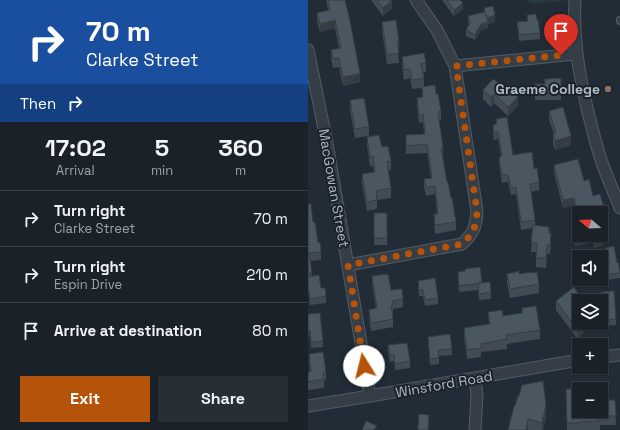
<!DOCTYPE html>
<html lang="en">
<head>
<meta charset="utf-8">
<style>
	body { margin:0; font-family:"Space Grotesk",sans-serif; background:#272e34; color:#f1f3f6; height:100vh; display:flex; flex-direction:column; font-size:15px; white-space:nowrap }
	* { box-sizing:border-box; margin:0 }
	p { font-size:13px; color:#9fa3a8 }
	.icon { flex:none; width:22px; height:22px; fill:none; stroke:currentColor; stroke-width:2; stroke-linecap:round; stroke-linejoin:round }
	.map { position:relative; flex:1; overflow:hidden }
	.drawer { display:flex; flex-direction:column; background:#1a2128; width:308px }
	.drawer>* { flex:none }
	.hud { background:#1a4fa0; color:#fff; overflow:hidden }
	.needle { width:26px; rotate:289deg }
	.fabs { position:absolute; left:264px; top:206px; display:grid; gap:8px }
	.fabs a { display:grid; place-items:center; width:36px; height:36px; border-radius:0px; background:#1a2128; box-shadow:0 1px 3px #0004,0 0 0 1px #383e45; font-size:20px }
	.pin { position:absolute; display:grid; place-items:center; width:34px; height:34px; color:#fff; margin:-41px -17px; border-radius:50% 50% 50% 0; rotate:-45deg; box-shadow:0 0 4px #0007 }
	.pin .icon { rotate:45deg }
	.me { position:absolute; width:44px; margin:-22px; rotate:351deg; stroke-linejoin:round; filter:drop-shadow(0 0 3px #0008) }
	.turn { display:flex; align-items:center; gap:14px; height:84px; padding:0 20px; font-size:18px }
	.turn .icon { width:52px; height:52px; stroke-width:2.5 }
	.turn b { display:block; font-size:28px; line-height:34px }
	.then { display:flex; align-items:center; height:38px; padding:0 20px; background:#0003; gap:8px; font-size:15px }
	.eta { display:flex; justify-content:space-evenly; align-items:center; height:68px; text-align:center }
	.eta b { font-size:24px; font-weight:700; line-height:28px }
	.action { display:flex; gap:8px; margin-top:auto; padding:8px 20px }
	.action a { flex:1; height:46px; border-radius:0px; background:#b45309; color:#fff; font-size:16px; font-weight:700; line-height:46px; text-align:center }
	.action a+a { background:#272e34; color:#f1f3f6 }
	ul { padding:0; list-style:none }
	li { display:flex; align-items:center; gap:12px; height:56px; padding:0 20px; border-top:1px solid #383e45 }
	li div { flex:1 }
	li b { display:block; font-size:15px }
	li em { font-style:normal }
	main { display:flex; flex:1; min-height:0 }
	.map>svg:first-child { display:block }
	.green { fill:#273a39 }
	.lines { fill:none; stroke-linecap:round; stroke-linejoin:round }
	.lane-casing { stroke:#525c64; stroke-width:8 }
	.street-casing { stroke:#525c64; stroke-width:13 }
	.lane { stroke:#353e46; stroke-width:5.5 }
	.street { stroke:#353e46; stroke-width:11 }
	.wall { fill:#404b53 }
	.shaded-wall { fill:#343d44 }
	.building { fill:#4a5761; stroke:#343d44 }
	.route { stroke:#b45309; stroke-width:7; stroke-dasharray:0 12.6 }
	.education-dot { fill:#8d6e63; stroke:#1a232b; stroke-width:1.5 }
	.labels { text-anchor:middle; stroke-width:4; stroke-linejoin:round; paint-order:stroke }
	.poi-label { font-size:14px; font-weight:bold; fill:#afb9c3; stroke:#1a232b; text-anchor:end }
	.street-label { font-size:14px; fill:#afb9c3; stroke:#1a232b }
</style>
</head>
<body>
<main>
<section class="drawer">
<div class="hud">
<div class="turn"><svg class="icon" aria-label="right" viewBox="0 0 24 24"><path d="M7 20v-9h11M14 6l5 5-5 5"/></svg><div><b>70 m</b>Clarke Street</div></div>
<div class="then">Then<svg class="icon" aria-label="right" viewBox="0 0 24 24"><path d="M7 20v-9h11M14 6l5 5-5 5"/></svg></div>
</div>
<div class="eta">
<div><b>17:02</b><p>Arrival</p></div>
<div><b>5</b><p>min</p></div>
<div><b>360</b><p>m</p></div>
</div>
<ul>
<li><svg class="icon" aria-label="right" viewBox="0 0 24 24"><path d="M7 20v-9h11M14 6l5 5-5 5"/></svg><div><b>Turn right</b><p>Clarke Street</p></div><em>70 m</em></li>
<li><svg class="icon" aria-label="right" viewBox="0 0 24 24"><path d="M7 20v-9h11M14 6l5 5-5 5"/></svg><div><b>Turn right</b><p>Espin Drive</p></div><em>210 m</em></li>
<li><svg class="icon" aria-label="arrive" viewBox="0 0 24 24"><path d="M6 21V4h12l-3 4 3 4H6"/></svg><div><b>Arrive at destination</b></div><em>80 m</em></li>
</ul>
<div class="action"><a>Exit</a><a>Share</a></div>
</section>
<div class="map">
<svg width="312" height="430" viewBox="0 0 312 430">
	<rect width="100%" height="100%" fill="#222c36"/>
	<path class="green" d="M218,0H261L225,4Z"/>
	<g class="lines">
		<g class="lane-casing">
			<path id="lane" d="M312,20V21"/>
		</g>
		<g class="street-casing">
			<path id="street" d="M267,0C265,40 271,74 280,112C285,131 289,150 296,168C301,182 307,195 312,208
				M0,50L19,143L62,396
				M147,66L268,54
				M40,265L154,244C166,233 168,227 169,211L147,66L129,30L108,0
				M293,357L312,355
				M0,406L62,396L271,360
				M167,430L169,395L167,378"/>
		</g>
		<use href="#lane" class="lane"/>
		<use href="#street" class="street"/>
	</g>
	<path class="wall" d="M18,0H37L52,82L35,86L31,67L25,68L23,58V50L31,48L27,28L12,32L9,21V13L20,10Z
		M63,0H84V8L75,16Z
		M134,0H152L155,9L146,16Z
		M176,8L187,22L180,24V28L173,30L167,40L158,36V30L161,25L160,22V16L176,12Z
		M219,15L229,20L232,33V39L211,41L209,22L219,21Z
		M74,22L91,42V51H90L91,63L79,64L74,31Z
		M94,57L118,63V72L115,73L116,78V87L128,94L133,111V120H131L135,148V156L139,182L148,222V230L127,234L126,223V214H129L127,194L118,196L116,187V179L123,178L119,153L98,154V135L116,134L115,122L111,123L109,106V98L114,97V88L104,89L102,78L96,80L94,66Z
		M253,78V100H227V84H237Z
		M185,79L210,106L200,116L186,103L183,107L175,99V90Z
		M42,100L61,127V136L47,138L42,110Z
		M241,111L263,145L247,150L245,144V134H246L241,120Z
		M188,119L205,155L226,169L231,182V190L223,192L227,220V226L241,233L243,242L242,254H239L238,268L228,267V252H223L225,228L213,230L208,194L203,195L200,182L194,183L191,165V157L193,156L190,139L186,140L185,132V125L188,124Z
		M59,137L74,147L83,161V170H80L83,188V198L69,200V209L59,211L54,183V174L66,172L65,166H62L59,146Z
		M246,165L276,181L296,216L271,213V235H293L295,245L286,248L285,242L267,246L265,235V227L271,225L266,205L255,208L246,173Z
		M0,204L5,222L10,243L13,252V260L2,261L4,276L18,296V303L2,305L0,290Z
		M66,213H79V245H66Z
		M298,248L309,263L312,273V278L284,282L283,279H293V263L300,262L298,253Z
		M157,269L174,283L183,292V299L171,300L170,290L151,292L150,279V272L157,271Z
		M223,273L231,284V293L202,298L199,283V274H211Z
		M64,276L95,299V307L85,309V314H84L85,319V327L63,331L61,318V310L68,308L64,284Z
		M110,281L130,298V304L117,306L115,296H111L110,287Z
		M293,292L308,319V325L295,326Z
		M271,295V304L269,305L271,323H279V330L269,338L248,310V301Z
		M214,308L232,330V339L199,344V349L173,352V357L159,359L156,337V328L181,324L180,312L195,316L214,313Z
		M0,314L15,341V347L3,348Z
		M120,337L144,349V355L131,356V364L122,365L120,343Z
		M80,345L102,361V368L87,370L86,361L82,362L80,351Z
		M1,354L18,372V380H16V388L0,390V372L2,371L1,363Z
		M258,389L270,401L307,400L308,425H292V430H259Z
		M206,406L238,417L235,430H200Z"/>
	<path class="shaded-wall" d="M84,0V8L75,16V8Z
		M155,3V9L146,16V10Z
		M187,15V22L180,24V28L173,30L167,40V35L173,24L179,18Z
		M27,20V28L12,32V24Z
		M52,74V82L35,86V77Z
		M186,94V103L183,107V97Z
		M210,97V106L200,116V107Z
		M263,136V145L247,150V141Z
		M266,198V205L255,208V200Z
		M296,208V216L293,217V213H288V210Z
		M243,233V242L242,254V245Z
		M283,235H285V242L267,246V239Z
		M295,238V245L286,248V240Z
		M239,245V254L238,268V258Z
		M271,295V304L265,308V299Z
		M276,323H279V330L269,338V329Z
		M2,330V336L0,339V333Z
		M238,405V417L235,430H234V423Z
		M220,419V430H218Z"/>
	<path class="building" d="M20,0H37L42,21L52,74L35,77L31,58L25,59L23,50L33,48L27,20L12,24L9,13L22,10Z
		M69,0H84L75,8Z
		M139,0H152L155,3L146,10Z
		M185,6L187,15L179,18L176,8Z
		M177,12L180,22L173,24L167,35L158,30L162,23L160,16Z
		M228,14L229,20H230L232,33L211,35L209,22L220,21L219,15Z
		M88,20L91,42H89L91,53L79,55L74,22Z
		M116,53L118,63L113,64L116,78L104,80L102,69L96,70L94,57Z
		M253,78V93L227,94V84H237V79Z
		M185,79L191,83L193,82L210,97L200,107L186,94L183,97L175,90Z
		M127,85L128,94H130L133,111L130,112L135,148H133L139,182H140L143,198H144L148,222L127,225L126,214H130L127,186L118,187L116,179L124,178L119,144L98,146V135L117,134L115,114L111,115L109,98L115,97L114,87Z
		M56,98L61,127L47,129L42,100Z
		M255,107L263,136L247,141L245,134L248,133L241,111Z
		M199,117L205,155L224,152L226,169L229,168L231,182L222,184L227,220L213,222L208,187L203,188L200,175H194L191,157L194,156L190,132H186L185,125L189,124L188,119Z
		M71,135L74,147L80,146L83,161L79,162L83,188L68,191L69,200L59,202L54,174L67,172L65,156L62,157L59,137Z
		M270,159L276,181L281,179L285,196L292,194L296,208L288,210L289,213H271V218L266,198L255,200L246,165Z
		M0,204H3L5,222H7L10,243L12,242L13,252L1,253L4,273H0Z
		M66,213H79V238H66Z
		M225,225L241,227V233H243L242,245H239L238,258H228L229,243H223Z
		M271,225V235H283L267,239L265,227Z
		M293,230L295,238L286,240L285,235H293Z
		M306,246L309,263L310,262L312,273L293,275V263L301,262L298,248Z
		M172,267L174,283L151,286L150,272L157,271V269Z
		M211,271V274L223,272V273L229,272L231,284L202,289L199,274Z
		M80,274L83,290L94,289L95,299L84,301L85,306H83L85,319L63,323L61,310L69,308L64,276Z
		M11,275L13,288H17L18,296L2,299L0,284V277Z
		M127,278L130,298L117,300L115,290H111L110,281Z
		M182,282L183,292L171,294L170,283Z
		M266,287L271,295L265,299L271,307V323H276L269,329L248,301Z
		M306,291L308,319L295,320L293,292Z
		M228,306L232,330L198,335L199,339L173,344V348L159,350L156,328L182,324L180,312L194,310L195,316L214,313V308Z
		M12,313L15,341L3,342L2,330L0,333V314Z
		M142,334L144,349L130,350L131,358L122,359L120,337Z
		M99,343L102,361L87,364L86,355H82L80,345Z
		M15,352L18,372H15L16,379L0,382V372L3,371L1,354Z
		M235,381L238,405L234,423L220,419L218,430H200L206,406H207L210,396H211L214,385Z
		M258,389H270L271,411H293V400H307L308,416H291L292,421L271,422V423H259Z
		M111,414L121,415L120,430H110Z
		M58,421L69,426L66,430H54Z"/>
	<g class="lines">
		<path class="route" d="M56,366L40,265L154,244C166,233 168,227 169,211L148,66L253,55"/>
	</g>
	<circle class="education-dot" cx="300" cy="89" r="4"/>
	<g class="labels">
		<g class="poi-label">
			<text x="292" y="94">Graeme College</text>
		</g>
		<g class="street-label">
			<text transform="translate(26 188) rotate(80)" y="5">MacGowan Street</text>
			<text transform="translate(136 384) rotate(-10)" y="5">Winsford Road</text>
		</g>
	</g>
</svg>
<div class="fabs">
<a><svg class="needle" viewBox="-14 -14 28 28"><path d="M0-13l5 13h-10z" fill="#e53935"/><path d="M0 13l5-13h-10z" fill="#9fa3a8"/></svg></a>
<a><svg class="icon" aria-label="sound" viewBox="0 0 24 24"><path d="M4 9h4l5-4v14l-5-4H4zM17 9q2 3 0 6"/></svg></a>
<a><svg class="icon" aria-label="layers" viewBox="0 0 24 24"><path d="M12 4l9 5-9 5-9-5zM3 14l9 5 9-5"/></svg></a>
<a>+</a>
<a>−</a>
</div>
<div class="pin" style="left:253px;top:55px;background:#d93025"><svg class="icon" aria-label="arrive" viewBox="0 0 24 24"><path d="M6 21V4h12l-3 4 3 4H6"/></svg></div>
<svg class="me" style="left:56px;top:366px" viewBox="-20 -20 40 40"><circle r="19" fill="#fff"/><path d="M0-13L10 11 0 6-10 11z" fill="#b45309"/></svg>
</div>
</main>
</body>
</html>
